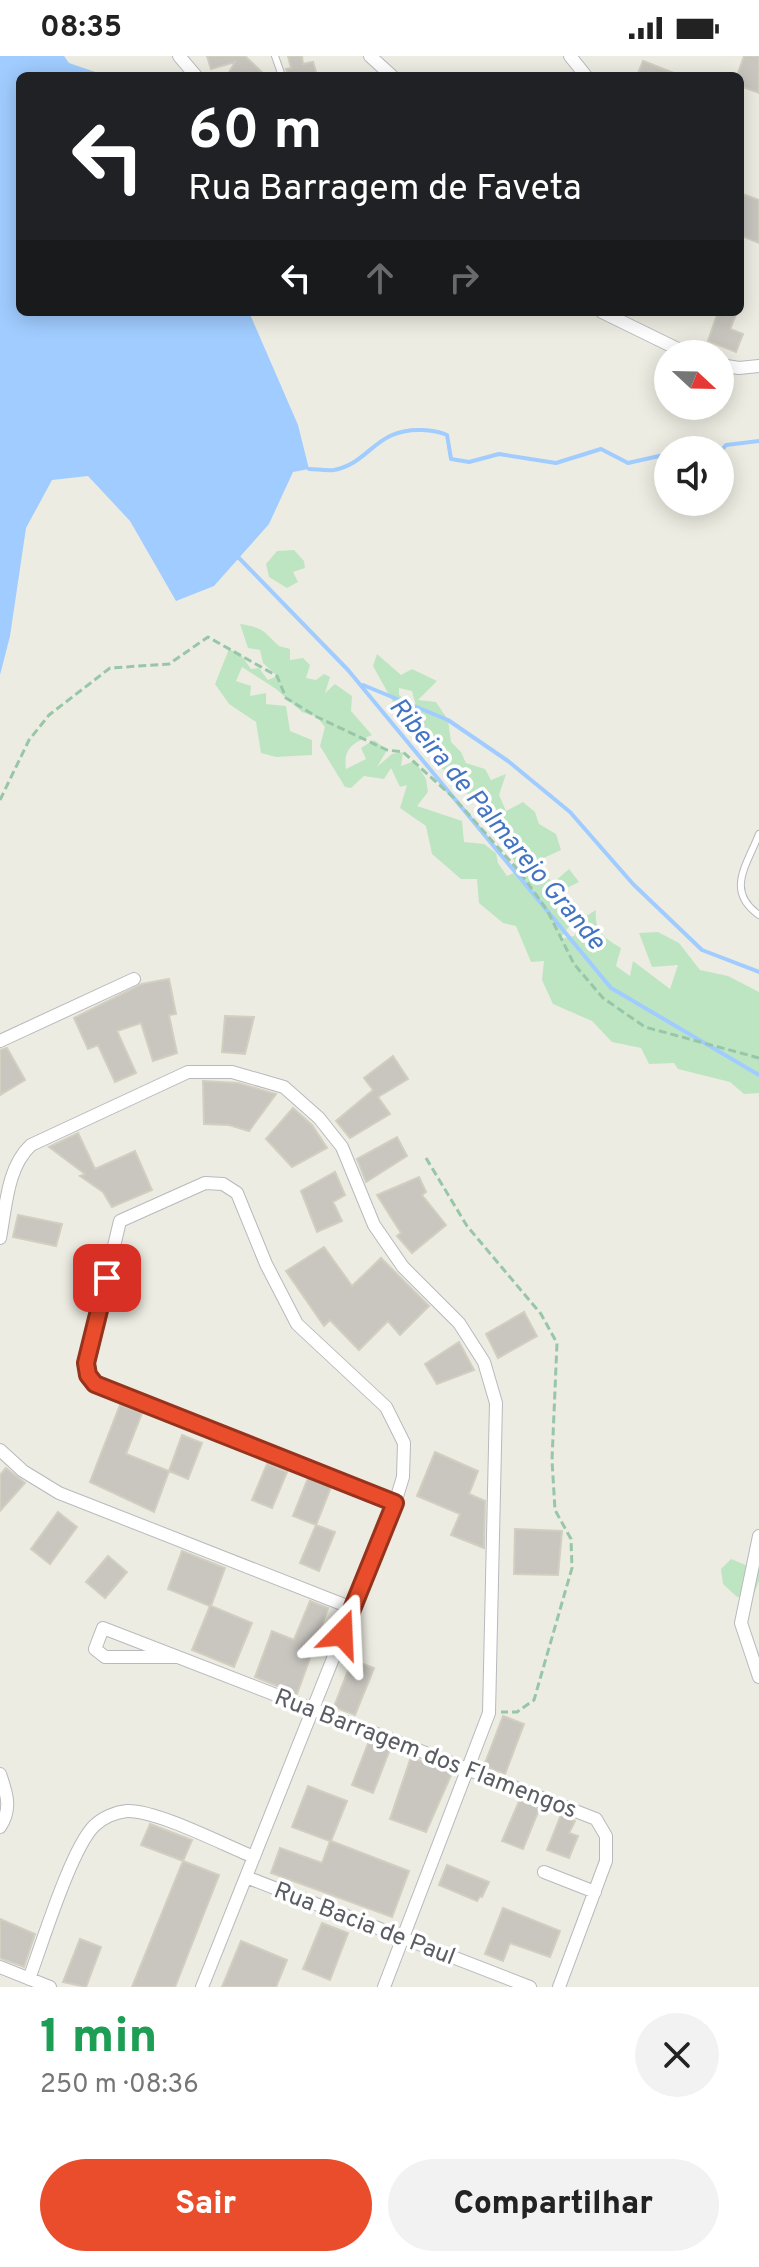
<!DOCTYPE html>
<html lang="pt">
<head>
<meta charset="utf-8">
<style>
	body { margin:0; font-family:Overpass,sans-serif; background:#f2f2f2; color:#222; height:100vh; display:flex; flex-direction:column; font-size:30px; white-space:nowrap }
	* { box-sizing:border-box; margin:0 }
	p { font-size:26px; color:#767676 }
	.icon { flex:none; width:44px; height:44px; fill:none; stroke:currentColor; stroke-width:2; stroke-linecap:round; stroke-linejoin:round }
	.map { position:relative; height:1931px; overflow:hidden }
	.sheet { display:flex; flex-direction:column; background:#fff; flex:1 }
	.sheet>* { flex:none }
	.banner { position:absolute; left:16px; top:16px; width:728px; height:244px; border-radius:12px; box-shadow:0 4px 20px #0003; background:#202124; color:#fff; overflow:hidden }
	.needle { width:52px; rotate:112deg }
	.buttons { position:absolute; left:654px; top:284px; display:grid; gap:16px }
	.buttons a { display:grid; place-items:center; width:80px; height:80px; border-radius:50%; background:#fff; box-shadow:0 4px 20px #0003; font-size:40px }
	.pin { position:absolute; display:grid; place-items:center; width:68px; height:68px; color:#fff; margin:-34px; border-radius:16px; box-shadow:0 4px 12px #0006 }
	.me { position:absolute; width:88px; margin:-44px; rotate:21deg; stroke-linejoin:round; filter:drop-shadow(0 0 6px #0008) }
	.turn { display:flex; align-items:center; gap:28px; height:168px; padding:0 40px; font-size:36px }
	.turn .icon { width:104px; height:104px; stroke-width:2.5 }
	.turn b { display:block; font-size:56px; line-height:68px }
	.lanes { display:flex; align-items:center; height:76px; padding:0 40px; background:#0003; justify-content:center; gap:40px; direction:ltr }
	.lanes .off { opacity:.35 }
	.round { display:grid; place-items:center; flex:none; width:84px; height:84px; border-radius:42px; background:#f2f2f2 }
	.summary { display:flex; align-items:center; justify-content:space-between; height:136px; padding:0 40px }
	h1 { font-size:48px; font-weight:800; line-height:60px; color:#1e9e55 }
	.button { display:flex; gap:16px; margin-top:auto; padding:16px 40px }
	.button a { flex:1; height:92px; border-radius:48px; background:#e94d2b; color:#fff; font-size:32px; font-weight:800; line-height:92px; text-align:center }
	.button a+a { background:#f2f2f2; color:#222 }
	.status { display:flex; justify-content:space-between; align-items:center; height:56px; padding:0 40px; background:#fff; direction:ltr }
	.status svg { height:22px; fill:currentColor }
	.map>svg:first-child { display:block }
	.green { fill:#bee5c2 }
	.water { fill:#a0ccff }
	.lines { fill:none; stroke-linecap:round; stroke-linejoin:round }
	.stream { stroke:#a0ccff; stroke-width:4 }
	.building { fill:#c8c6bf; stroke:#d2cec0; stroke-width:2 }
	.lane-casing { stroke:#b7b9be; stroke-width:8 }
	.street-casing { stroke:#b7b9be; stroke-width:14 }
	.path { stroke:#97c6a9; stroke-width:3; stroke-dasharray:8 4; stroke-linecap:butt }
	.lane { stroke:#fff; stroke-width:6 }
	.street { stroke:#fff; stroke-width:12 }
	.route-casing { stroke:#97321c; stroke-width:20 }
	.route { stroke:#e94d2b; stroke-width:14 }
	.labels { text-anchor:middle; stroke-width:7; stroke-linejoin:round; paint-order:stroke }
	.street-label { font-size:24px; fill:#5a5d63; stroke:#fff }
	.water-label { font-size:26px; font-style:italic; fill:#4274c3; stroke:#fff }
</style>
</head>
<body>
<div class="status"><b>08:35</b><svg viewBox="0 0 49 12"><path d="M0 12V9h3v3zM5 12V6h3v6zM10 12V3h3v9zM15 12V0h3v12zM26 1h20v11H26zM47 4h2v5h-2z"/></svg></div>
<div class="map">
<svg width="759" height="1931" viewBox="0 0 759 1931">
	<rect width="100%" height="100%" fill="#edece2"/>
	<path class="green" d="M294,494L304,505L305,512L293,516L298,526L287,532L269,521L266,508L277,495Z
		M240,568C265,572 263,575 279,590L290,593V604L303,602L310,609L306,622L316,624L324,618L330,621L325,637L335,628L352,640L351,655L372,679C354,687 343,691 346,713L366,703L361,692L374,684L387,694L377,711L392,698L403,696L401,710L415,705L426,723L428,736L417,750L462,765L464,786L484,788L496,797L498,807L507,820L519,815L513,803L512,785L495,778L496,761C470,750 464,726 441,712L440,701L434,695L430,682L416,680L410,663L417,654L412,635L399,632V639L409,647L404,656L393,646L373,610L377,598L401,619L412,613L437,625L418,644L436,646L448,664L451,686L461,696L466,707L485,713L491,724L506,718L499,739L506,755L523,746L535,756L539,768L556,778L561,794L535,806L541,818L554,826L569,813L579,826L563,834L571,848L573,865L560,883L574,880L583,862L596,854C594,875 604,882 621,892L616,910L630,920L633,905L670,933L678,909L652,911L639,877L658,876L679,887L700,914L728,920L759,936V1037L744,1038L730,1026L678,1013L674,1007L649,1008L641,992L612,986L592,965L553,948L542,924L544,905L531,906L516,870L503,867L479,847L477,823H461L432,798L426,770L400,752L407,729L400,731L391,712L384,723L364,720L351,732L345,731L320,690L325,671L317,661L302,656L276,633L242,611L236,625L251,630L250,640L266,637V648L286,650L290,675L312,684V699L276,701L261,697L256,666L229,648L215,628L229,593L241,599L251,613L259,612L268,624L277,620L263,607L260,594L248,592Z
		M731,1503L748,1510L759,1508V1525L754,1538L737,1541L723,1528L721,1513Z"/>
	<path class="water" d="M0,0H64L69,7L107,20H20V256H249L298,369L309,413L293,416L269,468L214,530L176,545L130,465L88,420L52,424L26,472L10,580L0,619Z"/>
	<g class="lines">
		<path class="stream" d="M720,396L726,389L759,385
			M309,413C316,413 326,415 334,414C372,406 374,372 423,374C433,375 438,375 447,379L451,403L469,406L499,398L556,407L601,393L628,407L668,398
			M239,502L348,614L611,932L759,1019
			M363,629L448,664L508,705L570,756L633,828L702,894L759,916"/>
	</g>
	<path class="building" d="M207,0H245L266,20H227L235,6L211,13Z
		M288,0H302L303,8L313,6L317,20H288L286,13L291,12Z
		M744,0H759V37L740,30V20H737Z
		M643,5L679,19V20H637Z
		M740,137L759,144V187L740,179Z
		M718,256H737L730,273L743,278L736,296L708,285Z
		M169,923L176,958L169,959L177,997L153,1005L141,967L117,975L136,1017L115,1026L98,989L88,993L74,962L142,928Z
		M225,960L254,961L245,998L222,996Z
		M7,992L25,1024L0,1039V994Z
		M393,1000L408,1023L378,1041L390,1058L350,1082L336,1065L373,1034L364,1022Z
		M203,1025L238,1027L276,1038L249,1075L229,1069L204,1068Z
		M293,1052L312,1069L327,1092L292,1111L266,1083Z
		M78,1077L95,1113L135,1095L152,1134L112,1151L103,1136L80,1120L85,1118L49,1091Z
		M397,1081L407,1100L366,1126L357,1103Z
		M335,1116L345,1139L333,1146L342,1165L317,1176L301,1135Z
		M419,1121L426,1136L422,1139L446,1169L412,1197L397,1180L401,1177L377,1139Z
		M18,1159L62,1168L56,1190L13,1181Z
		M324,1191L352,1230L381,1202L429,1250L400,1279L388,1265L359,1294L330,1264L324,1270L286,1215Z
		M524,1256L537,1280L498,1302L486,1278Z
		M459,1286L474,1314L437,1328L425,1308Z
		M120,1349L142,1357L126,1398L169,1415L154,1456L90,1426Z
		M182,1379L202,1387L188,1423L169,1415Z
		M435,1396L478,1415L469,1438L485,1445L484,1492L451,1479L460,1458L417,1440Z
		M267,1408L287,1416L272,1452L252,1444Z
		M6,1412L25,1427L0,1455V1419Z
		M308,1422L331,1431L316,1469L293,1460Z
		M58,1456L77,1471L50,1508L31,1493Z
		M316,1469L335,1476L319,1515L300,1507Z
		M515,1473L562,1475L558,1519L514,1518Z
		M182,1495L225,1512L211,1550L252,1567L234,1611L192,1594L210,1550L168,1533Z
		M108,1500L127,1516L105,1542L86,1526Z
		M310,1545L328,1552L297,1638L255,1621L272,1575L294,1584Z
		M352,1604L374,1612L355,1659L334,1651Z
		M503,1660L524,1668L505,1718L484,1710Z
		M369,1685L390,1693L373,1737L352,1729Z
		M411,1701L452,1717L426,1776L390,1763Z
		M308,1730L347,1745L331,1785L409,1815L392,1861L271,1817L280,1792L322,1807L330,1785L292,1771Z
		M520,1743L540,1751L523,1793L502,1785Z
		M561,1759L575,1765L569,1777L578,1780L569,1802L547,1794Z
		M150,1768L192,1784L183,1805L141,1789Z
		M183,1805L219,1819L175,1931H132Z
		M447,1809L489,1826L482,1841L480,1840L477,1845L439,1829Z
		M503,1852L560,1875L550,1901L510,1887L503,1905L485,1898Z
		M0,1863L35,1878L24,1911L0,1902Z
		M322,1867L348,1877L330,1924L303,1913Z
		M80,1883L101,1891L86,1931L63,1926Z
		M241,1885L287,1904L276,1931H222Z"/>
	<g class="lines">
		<g class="lane-casing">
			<path id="lane" d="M275,0L282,20
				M759,778C747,809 725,835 759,859"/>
		</g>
		<g class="street-casing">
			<path id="street" d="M179,0L196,20
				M370,0L392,20
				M570,0L586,20
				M602,256L688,298
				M720,309L739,312L759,310
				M0,985L134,923
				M0,1182C6,1151 7,1111 31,1089L188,1016H232L284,1031L319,1062L342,1091L374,1169L403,1211L459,1267L484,1306L496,1347L489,1657L384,1931
				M0,1394L23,1415L59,1437L352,1552
				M759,1480L741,1567L759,1621
				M178,1601H105L95,1593L103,1572L596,1763L606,1780V1805L559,1931
				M0,1718C7,1738 12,1753 0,1771
				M544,1816L595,1836
				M246,1821L530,1931
				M0,1911L50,1931
				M29,1923C42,1888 71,1793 94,1770C102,1762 115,1756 127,1755C157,1754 224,1789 254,1801
				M202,1931L395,1447L403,1421L404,1387L386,1351L297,1268L266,1208L237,1137L223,1128L205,1127L120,1165L86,1307L88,1319L95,1328L395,1447"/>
		</g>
		<path class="path" d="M0,744L29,684L49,659L110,612L169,608L208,581L277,620L286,642L317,661L387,694L403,696L454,742L519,815L547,854L574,908L603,942L645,971L759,1002
			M426,1102L467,1170L541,1258L557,1287L552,1404L555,1454L571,1483L572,1512L534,1644L517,1656H501"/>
		<use href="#lane" class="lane"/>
		<use href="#street" class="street"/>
	</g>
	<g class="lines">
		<g class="route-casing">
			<path id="route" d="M107,1222L86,1307L88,1319L95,1328L395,1447L342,1578"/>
		</g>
		<use href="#route" class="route"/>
	</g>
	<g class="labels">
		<g class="street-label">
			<text transform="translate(426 1697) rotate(21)" y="8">Rua Barragem dos Flamengos</text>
			<text transform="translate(365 1867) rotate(21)" y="8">Rua Bacia de Paul</text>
		</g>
		<g class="water-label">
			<text transform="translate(498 767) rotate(50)" y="9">Ribeira de Palmarejo Grande</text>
		</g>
	</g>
</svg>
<div class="buttons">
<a><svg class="needle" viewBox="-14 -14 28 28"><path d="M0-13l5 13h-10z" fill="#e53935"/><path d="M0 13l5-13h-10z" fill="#767676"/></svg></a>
<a><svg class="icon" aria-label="sound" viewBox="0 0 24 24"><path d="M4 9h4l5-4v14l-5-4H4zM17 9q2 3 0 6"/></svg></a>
</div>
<div class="pin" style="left:107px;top:1222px;background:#d93025"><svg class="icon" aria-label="arrive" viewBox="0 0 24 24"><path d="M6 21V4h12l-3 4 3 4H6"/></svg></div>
<svg class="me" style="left:342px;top:1578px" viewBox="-20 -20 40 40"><path d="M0-17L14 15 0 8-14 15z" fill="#e94d2b" stroke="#fff" stroke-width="4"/></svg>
<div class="banner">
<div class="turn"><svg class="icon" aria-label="left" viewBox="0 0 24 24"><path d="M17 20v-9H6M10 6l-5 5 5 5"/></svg><div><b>60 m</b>Rua Barragem de Faveta</div></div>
<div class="lanes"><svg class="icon" aria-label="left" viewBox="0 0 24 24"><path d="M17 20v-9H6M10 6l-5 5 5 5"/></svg><svg class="icon off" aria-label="ahead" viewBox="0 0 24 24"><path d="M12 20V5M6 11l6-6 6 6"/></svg><svg class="icon off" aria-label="right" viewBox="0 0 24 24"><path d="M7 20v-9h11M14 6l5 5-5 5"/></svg></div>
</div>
</div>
<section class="sheet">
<div class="summary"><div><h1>1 min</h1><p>250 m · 08:36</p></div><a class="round"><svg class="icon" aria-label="close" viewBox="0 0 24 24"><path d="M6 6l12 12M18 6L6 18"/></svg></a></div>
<div class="button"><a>Sair</a><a>Compartilhar</a></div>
</section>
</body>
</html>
